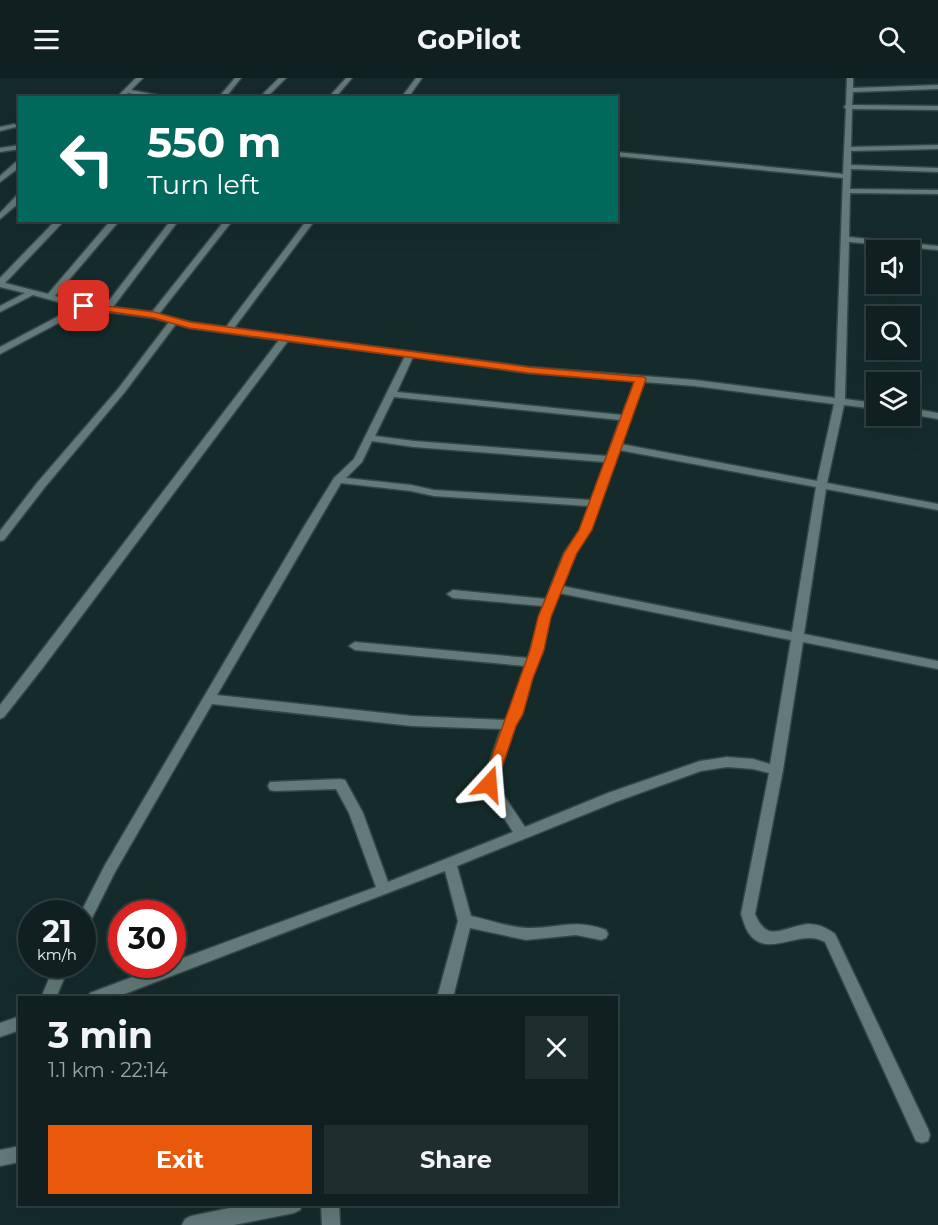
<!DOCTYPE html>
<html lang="en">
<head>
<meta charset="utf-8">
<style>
	body { margin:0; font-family:Montserrat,sans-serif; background:#1e2d2d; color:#f1f3f6; height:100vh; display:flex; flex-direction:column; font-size:22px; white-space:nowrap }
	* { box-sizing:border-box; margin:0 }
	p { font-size:20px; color:#9ca3a5 }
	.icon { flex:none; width:33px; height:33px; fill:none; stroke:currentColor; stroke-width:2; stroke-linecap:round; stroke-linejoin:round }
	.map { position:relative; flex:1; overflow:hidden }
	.details { position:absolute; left:18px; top:918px; width:600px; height:210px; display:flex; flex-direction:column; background:#102020; border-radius:0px; box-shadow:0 6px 24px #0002,0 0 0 2px #303e3e }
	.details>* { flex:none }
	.hud { position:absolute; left:18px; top:18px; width:600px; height:126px; border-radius:0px; box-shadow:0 6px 24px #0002,0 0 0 2px #303e3e; background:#00695c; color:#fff; overflow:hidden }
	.controls { position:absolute; left:866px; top:162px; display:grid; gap:12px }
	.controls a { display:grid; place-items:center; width:54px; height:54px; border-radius:0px; background:#102020; box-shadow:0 6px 24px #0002,0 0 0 2px #303e3e; font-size:30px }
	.speed { position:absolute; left:18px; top:822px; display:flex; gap:12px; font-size:30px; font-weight:700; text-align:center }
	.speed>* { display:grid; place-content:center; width:78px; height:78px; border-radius:50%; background:#102020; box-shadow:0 6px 24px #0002,0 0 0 2px #303e3e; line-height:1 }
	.speed small { font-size:15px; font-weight:400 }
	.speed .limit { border:9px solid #d22; background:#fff; color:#111 }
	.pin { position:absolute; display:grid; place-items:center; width:51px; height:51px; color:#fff; margin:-26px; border-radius:12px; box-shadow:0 3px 9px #0006 }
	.me { position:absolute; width:66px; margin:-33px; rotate:19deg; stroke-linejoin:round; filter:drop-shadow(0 0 4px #0008) }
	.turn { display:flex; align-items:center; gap:21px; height:126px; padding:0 30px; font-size:27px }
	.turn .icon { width:78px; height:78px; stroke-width:2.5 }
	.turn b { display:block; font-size:42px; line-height:51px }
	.round { display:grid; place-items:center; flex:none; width:63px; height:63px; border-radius:0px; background:#1e2d2d }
	.head { display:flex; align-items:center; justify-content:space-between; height:102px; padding:0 30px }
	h1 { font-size:36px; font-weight:700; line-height:45px }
	.primary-button { display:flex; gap:12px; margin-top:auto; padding:12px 30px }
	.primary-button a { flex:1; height:69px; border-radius:0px; background:#ea580c; color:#fff; font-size:24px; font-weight:700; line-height:69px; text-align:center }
	.primary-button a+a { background:#1e2d2d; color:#f1f3f6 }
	header { display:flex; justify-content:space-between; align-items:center; height:78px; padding:0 30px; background:#102020; font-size:27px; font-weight:700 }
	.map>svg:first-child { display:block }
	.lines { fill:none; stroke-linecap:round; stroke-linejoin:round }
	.minor-casing { stroke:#354646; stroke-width:3 }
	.minor { fill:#627a79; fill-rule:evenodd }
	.route { fill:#ea580c; stroke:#983908; stroke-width:1.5 }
</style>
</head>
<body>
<header><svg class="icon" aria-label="menu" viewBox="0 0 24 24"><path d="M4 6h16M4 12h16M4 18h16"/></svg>GoPilot<svg class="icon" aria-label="search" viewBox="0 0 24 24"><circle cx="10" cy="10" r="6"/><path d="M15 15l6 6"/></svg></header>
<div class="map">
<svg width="938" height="1147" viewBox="0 0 938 1147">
	<rect width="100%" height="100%" fill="#152b2b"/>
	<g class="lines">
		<g class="minor-casing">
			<path id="minor" d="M136,0H143L131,12L172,20H154L128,15L123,20H116Z
				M235,0H241L225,20H218Z
				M279,0H286L266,20H259Z
				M346,0H352L335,20H328Z
				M416,0H422L408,20H401Z
				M847,0H853V10L938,7V11L853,14L852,27L938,28V32L852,31L851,69L938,67V71L851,73V87L938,90V94L851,91L850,111L938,112V116L850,115L849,159L938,168V172L849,164L845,321L876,325V331L844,327L827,405L938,426V432L826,411L804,556L938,583V591L803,564L783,692L755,836C768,867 784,848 808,846C819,846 827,850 835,856L928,1051L930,1057L928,1063L922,1065L916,1063L825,864C801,849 766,883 748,854C745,849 743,842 741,836L769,695L753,691L727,689L701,693L618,723L457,788L471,838C489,842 509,849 527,850C557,851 574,840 606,852L608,856L606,860L601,862L576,857L526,862L470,850L453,920H437L458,843L445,793L114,920H88L90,915L167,886H172V884L376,809L349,735L336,711L275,713L270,712L268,708L270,704L340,701L345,702L363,735L388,804L513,754L482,706L501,651L412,648L212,626L115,794L87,850L82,852V836H80L105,787L302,452L334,400L354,381L405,278L288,263L41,592L4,639L0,641V627L279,262L189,250L176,246L124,315L45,409L4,462L0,463V453L37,405L118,311L169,244L153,240L85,231L0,276V269L76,229L33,217L0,234V228L25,215L0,209V200L56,142H65L5,205L48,216L111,142H120L55,218L84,225L105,228L171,142H179L113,229L152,234L225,142H233L159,236L190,244L226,249L307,142H315L234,250L528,289L695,302L835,320L843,100L616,78V74L843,96L846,31L844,29L846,27ZM413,279L528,295L635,303L622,337L397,314ZM644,304L695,308L834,326L817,403L621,366ZM394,319L620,342L607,378L414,363L375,358ZM372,363L414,369L605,384L591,422L434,412L411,407L346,400L362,384ZM619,372L816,409L792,554L562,508L576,475L590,452ZM341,405L411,413L434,418L589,428L580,452L564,475L546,521L453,512L447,516L453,520L543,528L528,580L355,564L349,568L355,572L525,588L510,635L505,642L412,638L217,617ZM559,515L791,562L770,686L753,681L727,679L700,683L608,715L525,749L496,706L515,648L522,636L532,600L543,572L550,539Z
				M14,46L17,48L16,49L0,53V49Z
				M20,67V71L0,74V70Z
				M17,83H20V89L0,104V98Z
				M17,117H20V124L0,141V135Z
				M909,330L938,335V341L909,336Z
				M55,886H70L56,920H41Z
				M20,938V952L0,959V945Z
				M20,1068V1084L0,1088V1072Z
				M249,1126H303L300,1132L294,1135L234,1147H182L185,1141L191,1138Z
				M321,1126H339L340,1147H322Z"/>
		</g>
		<use href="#minor" class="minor"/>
	</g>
	<path class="route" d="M81,225L154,234L190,244L528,289L644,299L646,301L592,452L577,475L551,539L544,572L533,600L523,636L516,648L495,710H484L482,706L530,572L538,539L564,475L579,452L634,304L528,295L189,250L154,240L84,230H81Z"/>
</svg>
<div class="controls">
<a><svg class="icon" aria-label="sound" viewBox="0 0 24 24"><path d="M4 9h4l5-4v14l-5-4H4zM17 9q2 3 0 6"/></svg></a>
<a><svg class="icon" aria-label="search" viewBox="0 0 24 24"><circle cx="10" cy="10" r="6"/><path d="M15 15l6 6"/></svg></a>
<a><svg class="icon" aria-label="layers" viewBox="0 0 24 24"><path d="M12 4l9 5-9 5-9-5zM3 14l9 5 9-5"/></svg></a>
</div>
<div class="speed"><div>21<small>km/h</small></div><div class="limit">30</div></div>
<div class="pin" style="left:84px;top:228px;background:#d93025"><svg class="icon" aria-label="arrive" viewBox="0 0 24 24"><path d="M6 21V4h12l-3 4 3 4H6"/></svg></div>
<svg class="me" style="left:489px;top:706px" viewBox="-20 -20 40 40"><path d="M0-17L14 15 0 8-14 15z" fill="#ea580c" stroke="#fff" stroke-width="4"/></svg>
<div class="hud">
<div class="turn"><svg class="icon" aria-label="left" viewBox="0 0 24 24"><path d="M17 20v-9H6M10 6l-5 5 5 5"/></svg><div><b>550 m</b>Turn left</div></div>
</div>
<section class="details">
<div class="head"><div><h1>3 min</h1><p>1.1 km · 22:14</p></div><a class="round"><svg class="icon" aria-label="close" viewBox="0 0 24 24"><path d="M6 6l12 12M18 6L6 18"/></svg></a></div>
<div class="primary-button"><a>Exit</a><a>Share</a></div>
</section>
</div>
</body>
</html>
